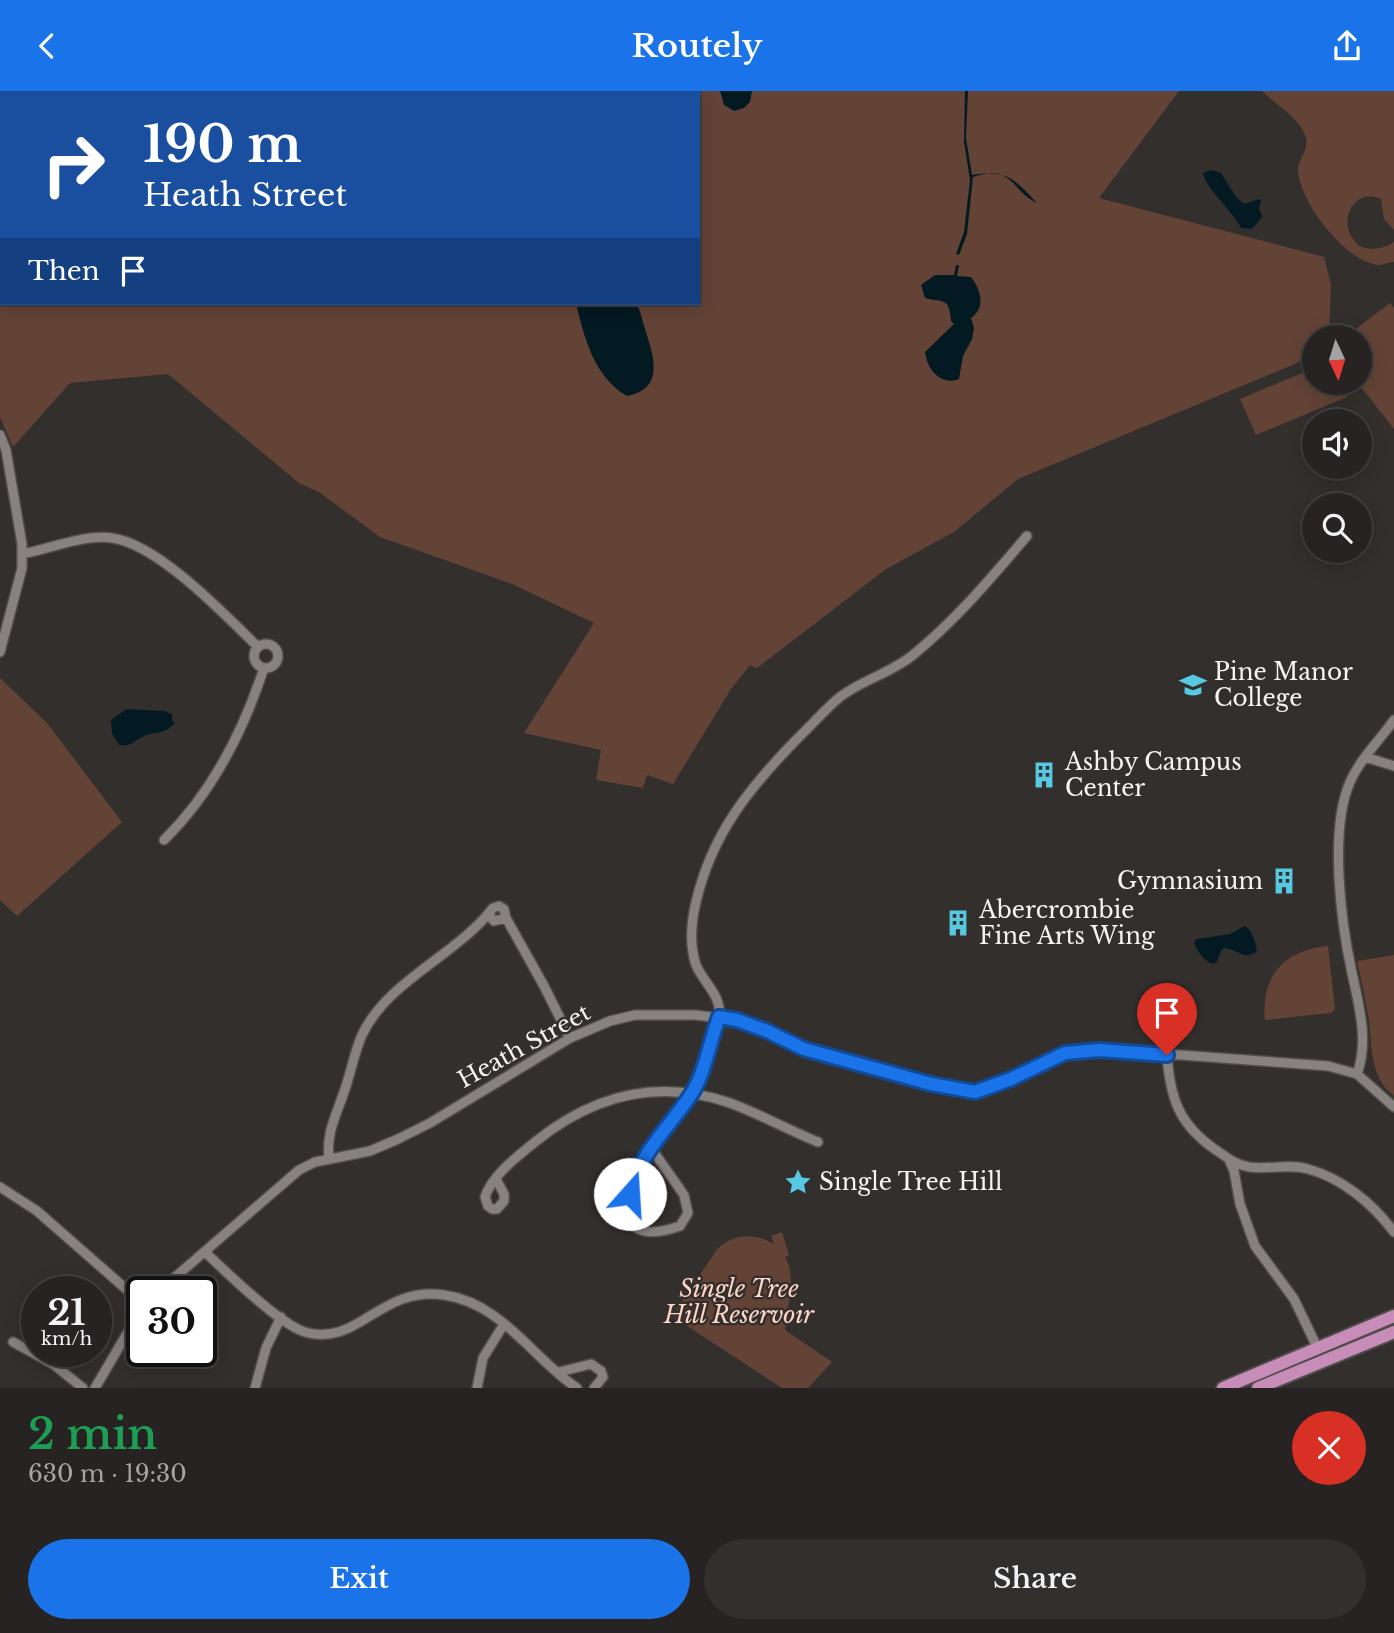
<!DOCTYPE html>
<html lang="en">
<head>
<meta charset="utf-8">
<style>
	body { margin:0; font-family:"Libre Baskerville",serif; background:#322f2f; color:#f1f3f6; height:100vh; display:flex; flex-direction:column; font-size:26px; white-space:nowrap }
	* { box-sizing:border-box; margin:0 }
	p { font-size:23px; color:#a4a4a5 }
	.icon { flex:none; width:38px; height:38px; fill:none; stroke:currentColor; stroke-width:2; stroke-linecap:round; stroke-linejoin:round }
	.map { position:relative; height:1297px; overflow:hidden }
	.side { display:flex; flex-direction:column; background:#262322; flex:1 }
	.side>* { flex:none }
	.banner { position:absolute; left:0px; top:0px; width:700px; height:214px; box-shadow:0 4px 18px #0003,0 0 0 2px #424040; background:#1a4fa0; color:#fff; overflow:hidden }
	.needle { width:46px; rotate:176deg }
	.fabs { position:absolute; left:1302px; top:234px; display:grid; gap:14px }
	.fabs a { display:grid; place-items:center; width:70px; height:70px; border-radius:50%; background:#262322; box-shadow:0 4px 18px #0003,0 0 0 2px #424040; font-size:35px }
	.speed { position:absolute; left:21px; top:1185px; display:flex; gap:14px; font-size:35px; font-weight:700; text-align:center }
	.speed>* { display:grid; place-content:center; width:91px; height:91px; border-radius:50%; background:#262322; box-shadow:0 4px 18px #0003,0 0 0 2px #424040; line-height:1 }
	.speed small { font-size:18px; font-weight:400 }
	.speed .limit { border:4px solid #111; border-radius:10px; background:#fff; color:#111 }
	.pin { position:absolute; display:grid; place-items:center; width:60px; height:60px; color:#fff; margin:-72px -30px; border-radius:50% 50% 50% 0; rotate:-45deg; box-shadow:0 0 7px #0007 }
	.pin .icon { rotate:45deg }
	.me { position:absolute; width:77px; margin:-38px; rotate:19deg; stroke-linejoin:round; filter:drop-shadow(0 0 5px #0008) }
	.turn { display:flex; align-items:center; gap:24px; height:147px; padding:0 28px; font-size:32px }
	.turn .icon { width:91px; height:91px; stroke-width:2.5 }
	.turn b { display:block; font-size:49px; line-height:60px }
	.then { display:flex; align-items:center; height:66px; padding:0 28px; background:#0003; gap:14px; font-size:26px }
	.round { display:grid; place-items:center; flex:none; width:74px; height:74px; border-radius:37px; background:#322f2f }
	.overview { display:flex; align-items:center; justify-content:space-between; height:119px; padding:0 28px }
	h1 { font-size:42px; font-weight:600; line-height:52px; color:#1e9e55 }
	.action { display:flex; gap:14px; margin-top:auto; padding:14px 28px }
	.action a { flex:1; height:80px; border-radius:42px; background:#1a73e8; color:#fff; font-size:28px; font-weight:600; line-height:80px; text-align:center }
	.action a+a { background:#322f2f; color:#f1f3f6 }
	header { display:flex; justify-content:space-between; align-items:center; height:91px; padding:0 28px; background:#1a73e8; color:#fff; font-size:32px; font-weight:600 }
	.map>svg:first-child { display:block }
	.green { fill:#644337; fill-rule:evenodd }
	.water { fill:#031a22 }
	.lines { fill:none; stroke-linecap:round; stroke-linejoin:round }
	.minor-casing { stroke:#504c4a; stroke-width:12 }
	.highway-casing { stroke:#504c4a; stroke-width:16 }
	.minor { stroke:#87817f; stroke-width:9 }
	.highway { stroke:#c88cb9; stroke-width:12 }
	.route-casing { stroke:#114b97; stroke-width:18 }
	.route { stroke:#1a73e8; stroke-width:12 }
	.labels { text-anchor:middle; stroke-width:5; stroke-linejoin:round; paint-order:stroke }
	.poi-label { font-size:23px; fill:#f6f3f2; stroke:#332f2d; text-anchor:start }
	.street-label { font-size:23px; fill:#f6f3f2; stroke:#332f2d }
	.park-label { font-size:23px; font-style:italic; fill:#ffd5c5; stroke:#332f2d }
</style>
</head>
<body>
<header><svg class="icon" aria-label="back" viewBox="0 0 24 24"><path d="M15 5l-7 7 7 7"/></svg>Routely<svg class="icon" aria-label="share" viewBox="0 0 24 24"><path d="M12 15V3M7 8l5-5 5 5M5 13v7h14v-7"/></svg></header>
<div class="map">
<svg width="1394" height="1297" viewBox="0 0 1394 1297">
	<rect width="100%" height="100%" fill="#332f2d"/>
	<path class="green" d="M0,0H1179L1099,107L1324,166L1331,194L1329,247H1314V265L1018,388L954,441L886,478L757,577L750,574L731,598L673,693L647,684L643,697L596,689L601,659L524,642L594,532L512,493L380,446L319,401L299,392L168,283L70,292L13,356L0,326ZM2,2H698V212H2Z
		M1262,0H1394V139L1384,128L1381,108C1360,97 1342,120 1349,140C1351,146 1355,151 1359,155C1371,160 1383,158 1394,151V171C1389,171 1383,174 1378,174C1346,171 1298,110 1298,78C1299,67 1309,59 1306,47C1301,27 1276,14 1262,0Z
		M1390,212L1394,217V338L1358,292L1360,247H1344Z
		M1314,277V292H1341L1347,306L1256,344L1240,308Z
		M0,587L47,632L122,731L17,825L0,809Z
		M1328,855L1335,918L1331,922L1265,929C1261,885 1284,859 1328,855Z
		M1394,864V1005C1368,985 1373,953 1368,924C1365,906 1361,888 1357,870Z
		M782,1141L789,1164L785,1166C797,1185 787,1217 785,1239L832,1271L808,1297H782L672,1225L718,1157C736,1142 754,1142 774,1153L771,1145Z"/>
	<path class="water" d="M720,0H752L750,11L744,17L734,20L724,14Z
		M965,0H968L966,47L972,84C1008,79 1013,87 1037,112C1011,100 1013,72 973,86L967,143L959,164L956,163L964,141L970,89L964,51Z
		M1211,79L1221,82L1236,106L1244,113L1259,108L1261,110L1259,117L1262,126L1252,138L1241,137C1232,119 1206,98 1203,82Z
		M956,174H959L957,185L971,186C981,199 986,217 971,227L974,237L972,248L963,265L959,288C941,295 927,279 925,261L954,233L951,230C949,206 945,212 925,207L921,194L935,184H954Z
		M576,212H636C641,221 642,228 645,238C653,264 666,297 627,305C594,286 584,246 576,212Z
		M127,618L164,620L172,623V630L175,632C164,644 156,640 144,645C133,650 132,656 119,654L112,642L111,629Z
		M1245,835C1253,840 1255,850 1257,860C1246,870 1236,858 1224,857L1221,860L1217,871L1213,873C1204,870 1196,859 1194,851L1197,848L1230,843Z"/>
	<g class="lines">
		<g class="minor-casing">
			<path id="minor" d="M0,344L6,359L22,453V477L0,561
				M22,463C50,458 83,443 112,447C158,453 225,524 258,556
				M254 565a12 12 0 1 1 24 0a12 12 0 1 1-24 0Z
				M1365,666L1394,675
				M164,749C212,702 243,641 264,577
				M488,823L494,830L506,827
				M1167,964C1170,1007 1179,1034 1216,1059C1228,1067 1234,1073 1249,1076C1268,1079 1289,1072 1308,1078C1342,1087 1373,1113 1394,1141
				M1357,983C1369,950 1359,915 1352,882C1341,832 1329,739 1350,691C1360,668 1380,649 1394,629
				M651,1057C625,1094 606,1161 680,1135L688,1122L684,1104L651,1057L693,1002L719,926C723,906 703,891 696,874C689,853 691,832 696,811C712,742 750,696 798,647C812,634 825,618 840,606C862,589 891,582 913,564C956,529 991,487 1027,445
				M329,1067C326,1042 336,1025 344,1001C351,982 354,962 362,944C387,890 457,864 493,817L499,815L504,818L506,827L544,895L570,947
				M1230,1071L1234,1080L1240,1113L1255,1155L1294,1208L1317,1256
				M496,1088L504,1103V1110L497,1118H492L488,1115L485,1106C492,1084 518,1065 535,1051C593,1004 658,987 730,1012C760,1023 788,1039 818,1051
				M0,1096L37,1120L142,1212
				M205,1161C225,1180 280,1234 305,1241C324,1247 344,1241 360,1231C388,1214 409,1199 444,1204C502,1212 532,1267 577,1297
				M159,1200L299,1079L315,1071L370,1060L398,1048L430,1032L570,947L610,930L635,924H695L737,929L804,958L931,993L975,1001L1011,988L1057,964L1082,960H1126L1328,975L1357,983L1394,1016
				M13,1251L53,1273L83,1297
				M559,1281L591,1273L601,1280L603,1286L594,1297
				M95,1297L142,1217
				M255,1297L266,1257L281,1226
				M477,1297L483,1267L504,1233"/>
		</g>
		<g class="highway-casing">
			<path id="highway" d="M1223,1297L1394,1225
				M1258,1297L1394,1241"/>
		</g>
		<use href="#minor" class="minor"/>
		<use href="#highway" class="highway"/>
	</g>
	<g class="lines">
		<g class="route-casing">
			<path id="route" d="M630,1103C639,1062 670,1036 692,1002C705,982 710,949 719,926L737,929L767,940L804,958L931,993L975,1001L1011,988L1065,962L1099,959L1167,964"/>
		</g>
		<use href="#route" class="route"/>
	</g>
	<defs>
		<g id="university-bare" transform="scale(2.1)"><path d="M0-5L7-2L0 1L-7-2ZM-4 1L0 2.5L4 1V4Q0 6-4 4Z" fill="#58c9e3" stroke="#332f2d" stroke-width="2.5" paint-order="stroke"/></g>
		<g id="building-bare" transform="scale(2.1)"><path d="M-4-6H4V6H1V3H-1V6H-4ZM-2.5-4.3h1.7v1.8h-1.7ZM.8-4.3h1.7v1.8H.8ZM-2.5-1h1.7V.8h-1.7ZM.8-1h1.7V.8H.8Z" fill="#58c9e3" stroke="#332f2d" stroke-width="2.5" paint-order="stroke"/></g>
		<g id="sight-bare" transform="scale(2.1)"><path d="M0-6L1.8-2.2L6-1.7L2.9 1.2L3.7 5.4L0 3.3L-3.7 5.4L-2.9 1.2L-6-1.7L-1.8-2.2Z" fill="#58c9e3" stroke="#332f2d" stroke-width="2.5" paint-order="stroke"/></g>
	</defs>
	<g fill-rule="evenodd">
		<use href="#university-bare" x="1193" y="594"/>
		<use href="#building-bare" x="1044" y="684"/>
		<use href="#building-bare" x="1284" y="790"/>
		<use href="#building-bare" x="958" y="832"/>
		<use href="#sight-bare" x="798" y="1091"/>
	</g>
	<g class="labels">
		<g class="poi-label">
			<text x="1214" y="589">Pine Manor<tspan x="1214" dy="26">College</tspan></text>
			<text x="1065" y="679">Ashby Campus<tspan x="1065" dy="26">Center</tspan></text>
			<text x="1263" y="798" text-anchor="end">Gymnasium</text>
			<text x="979" y="827">Abercrombie<tspan x="979" dy="26">Fine Arts Wing</tspan></text>
			<text x="819" y="1099">Single Tree Hill</text>
		</g>
		<g class="street-label">
			<text transform="translate(524 955) rotate(-29)" y="8">Heath Street</text>
		</g>
		<g class="park-label">
			<text x="739" y="1206">Single Tree<tspan x="739" dy="26">Hill Reservoir</tspan></text>
		</g>
	</g>
</svg>
<div class="fabs">
<a><svg class="needle" viewBox="-14 -14 28 28"><path d="M0-13l5 13h-10z" fill="#e53935"/><path d="M0 13l5-13h-10z" fill="#a4a4a5"/></svg></a>
<a><svg class="icon" aria-label="sound" viewBox="0 0 24 24"><path d="M4 9h4l5-4v14l-5-4H4zM17 9q2 3 0 6"/></svg></a>
<a><svg class="icon" aria-label="search" viewBox="0 0 24 24"><circle cx="10" cy="10" r="6"/><path d="M15 15l6 6"/></svg></a>
</div>
<div class="speed"><div>21<small>km/h</small></div><div class="limit">30</div></div>
<div class="pin" style="left:1167px;top:964px;background:#d93025"><svg class="icon" aria-label="arrive" viewBox="0 0 24 24"><path d="M6 21V4h12l-3 4 3 4H6"/></svg></div>
<svg class="me" style="left:630px;top:1103px" viewBox="-20 -20 40 40"><circle r="19" fill="#fff"/><path d="M0-13L10 11 0 6-10 11z" fill="#1a73e8"/></svg>
<div class="banner">
<div class="turn"><svg class="icon" aria-label="right" viewBox="0 0 24 24"><path d="M7 20v-9h11M14 6l5 5-5 5"/></svg><div><b>190 m</b>Heath Street</div></div>
<div class="then">Then<svg class="icon" aria-label="arrive" viewBox="0 0 24 24"><path d="M6 21V4h12l-3 4 3 4H6"/></svg></div>
</div>
</div>
<section class="side">
<div class="overview"><div><h1>2 min</h1><p>630 m · 19:30</p></div><a class="round" style="background:#d93025;color:#fff"><svg class="icon" aria-label="close" viewBox="0 0 24 24"><path d="M6 6l12 12M18 6L6 18"/></svg></a></div>
<div class="action"><a>Exit</a><a>Share</a></div>
</section>
</body>
</html>
